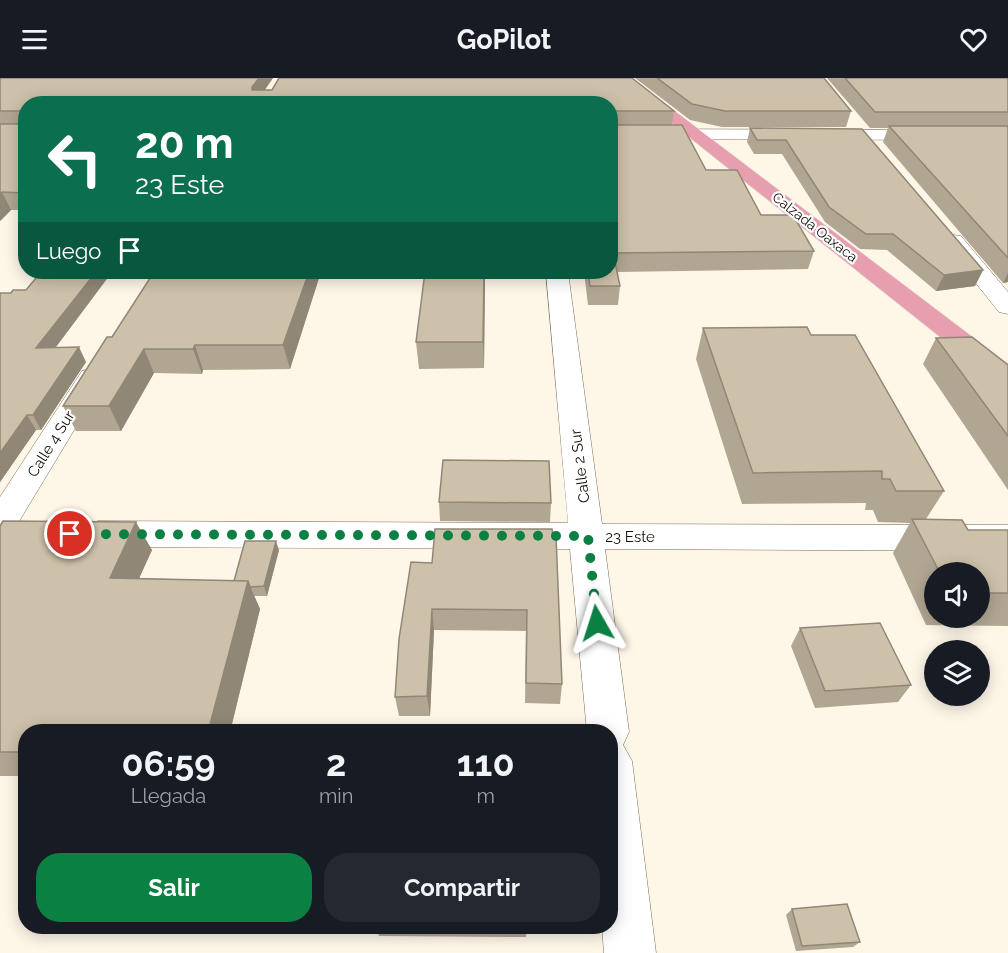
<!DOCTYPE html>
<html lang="es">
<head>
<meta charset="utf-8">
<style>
	body { margin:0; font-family:Raleway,sans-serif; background:#242831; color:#f1f3f6; height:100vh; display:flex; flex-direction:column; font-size:22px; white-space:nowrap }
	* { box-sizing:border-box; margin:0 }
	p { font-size:20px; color:#9ea1a6 }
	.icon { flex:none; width:33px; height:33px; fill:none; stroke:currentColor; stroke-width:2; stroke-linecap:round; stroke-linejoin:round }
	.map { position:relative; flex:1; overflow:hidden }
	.sheet { position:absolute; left:18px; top:646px; width:600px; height:210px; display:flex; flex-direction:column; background:#171b24; border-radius:24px; box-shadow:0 3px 15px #0003 }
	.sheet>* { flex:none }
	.top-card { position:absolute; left:18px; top:18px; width:600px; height:183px; border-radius:24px; box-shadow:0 3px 15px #0003; background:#0b6e4f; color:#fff; overflow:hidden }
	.controls { position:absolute; left:924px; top:484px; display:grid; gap:12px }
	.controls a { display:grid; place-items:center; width:66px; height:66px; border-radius:50%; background:#171b24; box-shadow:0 3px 15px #0003; font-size:30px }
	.pin { position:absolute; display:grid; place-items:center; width:51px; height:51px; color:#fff; margin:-26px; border:3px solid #fff; border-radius:50%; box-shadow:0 2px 6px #0007 }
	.me { position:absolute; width:66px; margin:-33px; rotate:354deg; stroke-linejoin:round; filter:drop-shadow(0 0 4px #0008) }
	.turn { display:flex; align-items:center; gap:21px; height:126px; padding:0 18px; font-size:27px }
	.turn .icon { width:78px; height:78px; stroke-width:2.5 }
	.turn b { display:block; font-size:42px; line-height:51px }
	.then { display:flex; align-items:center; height:57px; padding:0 18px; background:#0003; gap:12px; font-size:22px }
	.eta { display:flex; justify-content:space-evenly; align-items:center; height:102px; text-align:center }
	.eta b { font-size:36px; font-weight:700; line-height:42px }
	.button { display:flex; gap:12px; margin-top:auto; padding:12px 18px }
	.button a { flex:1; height:69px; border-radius:24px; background:#0b8043; color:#fff; font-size:24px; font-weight:700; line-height:69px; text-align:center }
	.button a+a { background:#242831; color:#f1f3f6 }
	header { display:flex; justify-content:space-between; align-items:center; height:78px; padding:0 18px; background:#171b24; font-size:27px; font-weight:700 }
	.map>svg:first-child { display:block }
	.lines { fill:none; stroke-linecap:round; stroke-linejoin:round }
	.minor-casing { stroke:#786c57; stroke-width:1 }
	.major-casing { stroke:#dad9d7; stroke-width:1 }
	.minor { fill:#fff; fill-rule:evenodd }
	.major { fill:#e79eae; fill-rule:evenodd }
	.wall { fill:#b1a692; fill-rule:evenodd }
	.shaded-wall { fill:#908777 }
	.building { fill:#cec1aa; stroke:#908777; stroke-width:1.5 }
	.route { stroke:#0b8043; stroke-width:10; stroke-dasharray:0 18 }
	.labels { text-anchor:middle; stroke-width:4.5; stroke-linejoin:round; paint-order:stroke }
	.far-street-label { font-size:14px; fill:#151008; stroke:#fff }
	.street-label { font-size:15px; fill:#151008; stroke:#fff }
</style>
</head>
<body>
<header><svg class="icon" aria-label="menu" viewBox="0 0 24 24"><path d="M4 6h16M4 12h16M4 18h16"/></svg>GoPilot<svg class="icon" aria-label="heart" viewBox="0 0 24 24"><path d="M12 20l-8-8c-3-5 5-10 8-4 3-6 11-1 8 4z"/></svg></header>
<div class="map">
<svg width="1008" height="875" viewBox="0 0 1008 875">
	<rect width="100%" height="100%" fill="#fef6e7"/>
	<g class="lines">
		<g class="minor-casing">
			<path id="minor" d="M610,51L1008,52V62L610,61Z
				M953,157L961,158L1008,214V236L999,234L942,163L945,158Z
				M546,194H568L602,446L1008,447V473L605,471L629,654L623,667L632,683L656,875H604L602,849H610V654H587L570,471L98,469L86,465L81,456L86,447L98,443L568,445Z
				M92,291L102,293L106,299L12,455L0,458V419L82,293Z"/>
		</g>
		<g class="major-casing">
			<path id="major" d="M615,0H631L1008,286V307L998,305Z"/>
		</g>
		<use href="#minor" class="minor"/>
		<use href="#major" class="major"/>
	</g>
	<path class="wall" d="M0,0H273L265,12H272L279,0H632L674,33L672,47H682L706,92H737L761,137H793L814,173L808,191L617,194L620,208L618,227H588L584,194H610V26H26V132H11L0,143Z
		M635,0H824L851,33L846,49H722L690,42Z
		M827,0H1008V204L1003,205L883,64L888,50H870Z
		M750,50L862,51L983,192L975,208L936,213L887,172L860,171L825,144L782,76H754L747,64Z
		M41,194H112L55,270L86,284L41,352H36L0,404V215H11L26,212Z
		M154,194H318L319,200L290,291L203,292L202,296L154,295L121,353H76L63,328L112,259Z
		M485,194L484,290L419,291L416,264Z
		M703,250L811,257L944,413L926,441L968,452H1008V548L926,547L893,475L910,445L878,444L873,432H865L866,425L742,426L696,281ZM934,495H980V540H934Z
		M936,260L1008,287V412L923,286Z
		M439,424L551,425L550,444L440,443Z
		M0,448L152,472L139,500L234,503L279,472L267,518H254L260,531L230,654H26V698H0Z
		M552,451L562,606L560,626L525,625L526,553L434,552L430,638H399L395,619L432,485Z
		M800,550L911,607L898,624L815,630L791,568Z
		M792,831L860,864L853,869L796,873L786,837Z
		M375,849H527L526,859L379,858Z"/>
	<path class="shaded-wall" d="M259,0H273L255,25L252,9Z
		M2,114L11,132L0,143V116Z
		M983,192L975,208L936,213L944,197Z
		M96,194H112L44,285L36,270Z
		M309,194H318L319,200L290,291L283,267Z
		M484,194L485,195L484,290L483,264Z
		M1008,195V204L1003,205Z
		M195,267L203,292L202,296L193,271Z
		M79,269L86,284L41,352L33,337Z
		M144,271L154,295L121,353L109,328Z
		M27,337L36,352L0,404V375Z
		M136,444L152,472L127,527L110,500Z
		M276,463L279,472L267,518L264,508Z
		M248,503L260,531L230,654H208Z
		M432,531L434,552L430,638L427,618Z"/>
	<path class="building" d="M0,0H259L252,9V12H272L279,0H632L674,33H612L610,34V26H26V115L2,114L0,116V46H20L21,33H0Z
		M657,0H824L851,33H725L692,26Z
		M845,0H1008V34H875Z
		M610,41L612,47H682L706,92H737L761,137H793L814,173L613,175L620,208H590L588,194H610Z
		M889,48H1008V180Z
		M750,50L862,51L983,192L944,197L893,156H866L829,129L786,62H757Z
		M41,194H96L36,270L79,269L33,337H27L0,375V215H11L13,212H26Z
		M154,194H309L283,267H195L193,271H144L109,328H63L107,259H112Z
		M425,194H484L483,264H416Z
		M807,249L811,257H855L944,413H896L890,401H882V393L753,395L703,250Z
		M972,259L1008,287V358L936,260Z
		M443,382L549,383L551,425L439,424Z
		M912,441L962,442L968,452H1008V515H980V495H940Z
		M3,443L136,444L110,500L248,503L208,654H26V674H0V448Z
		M435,451H552L553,458H556L562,606L526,605L527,532L432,531L427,618L395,619L399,561L411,484L432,485Z
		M245,463H276L264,508L250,509L248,503H234Z
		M880,545L911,607L825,613L800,550Z
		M847,826L860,864L802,868L792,831Z"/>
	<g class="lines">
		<path class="route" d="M70,456L588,458L597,545"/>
	</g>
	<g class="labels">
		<g class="far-street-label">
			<text transform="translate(815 149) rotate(38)" y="5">Calzada Oaxaca</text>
		</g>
		<g class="street-label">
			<text transform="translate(51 366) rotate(-58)" y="5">Calle 4 Sur</text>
			<text transform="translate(580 388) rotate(-97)" y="5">Calle 2 Sur</text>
			<text x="630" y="464">23 Este</text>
		</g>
	</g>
</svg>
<div class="controls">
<a><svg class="icon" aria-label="sound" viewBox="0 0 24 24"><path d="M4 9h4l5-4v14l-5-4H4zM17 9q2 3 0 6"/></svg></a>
<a><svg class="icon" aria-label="layers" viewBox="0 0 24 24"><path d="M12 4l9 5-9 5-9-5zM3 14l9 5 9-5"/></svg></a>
</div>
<div class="pin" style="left:70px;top:456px;background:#d93025"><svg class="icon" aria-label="arrive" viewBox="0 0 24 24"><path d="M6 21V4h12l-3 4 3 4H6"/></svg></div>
<svg class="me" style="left:597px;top:545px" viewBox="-20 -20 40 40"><path d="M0-17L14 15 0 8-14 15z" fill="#0b8043" stroke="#fff" stroke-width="4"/></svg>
<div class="top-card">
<div class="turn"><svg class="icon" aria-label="left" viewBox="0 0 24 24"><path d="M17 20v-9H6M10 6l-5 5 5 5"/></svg><div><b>20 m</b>23 Este</div></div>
<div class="then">Luego<svg class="icon" aria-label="arrive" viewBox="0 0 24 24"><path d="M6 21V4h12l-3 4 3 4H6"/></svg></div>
</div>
<section class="sheet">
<div class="eta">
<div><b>06:59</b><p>Llegada</p></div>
<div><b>2</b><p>min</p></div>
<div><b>110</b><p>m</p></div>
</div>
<div class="button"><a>Salir</a><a>Compartir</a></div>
</section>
</div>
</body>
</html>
